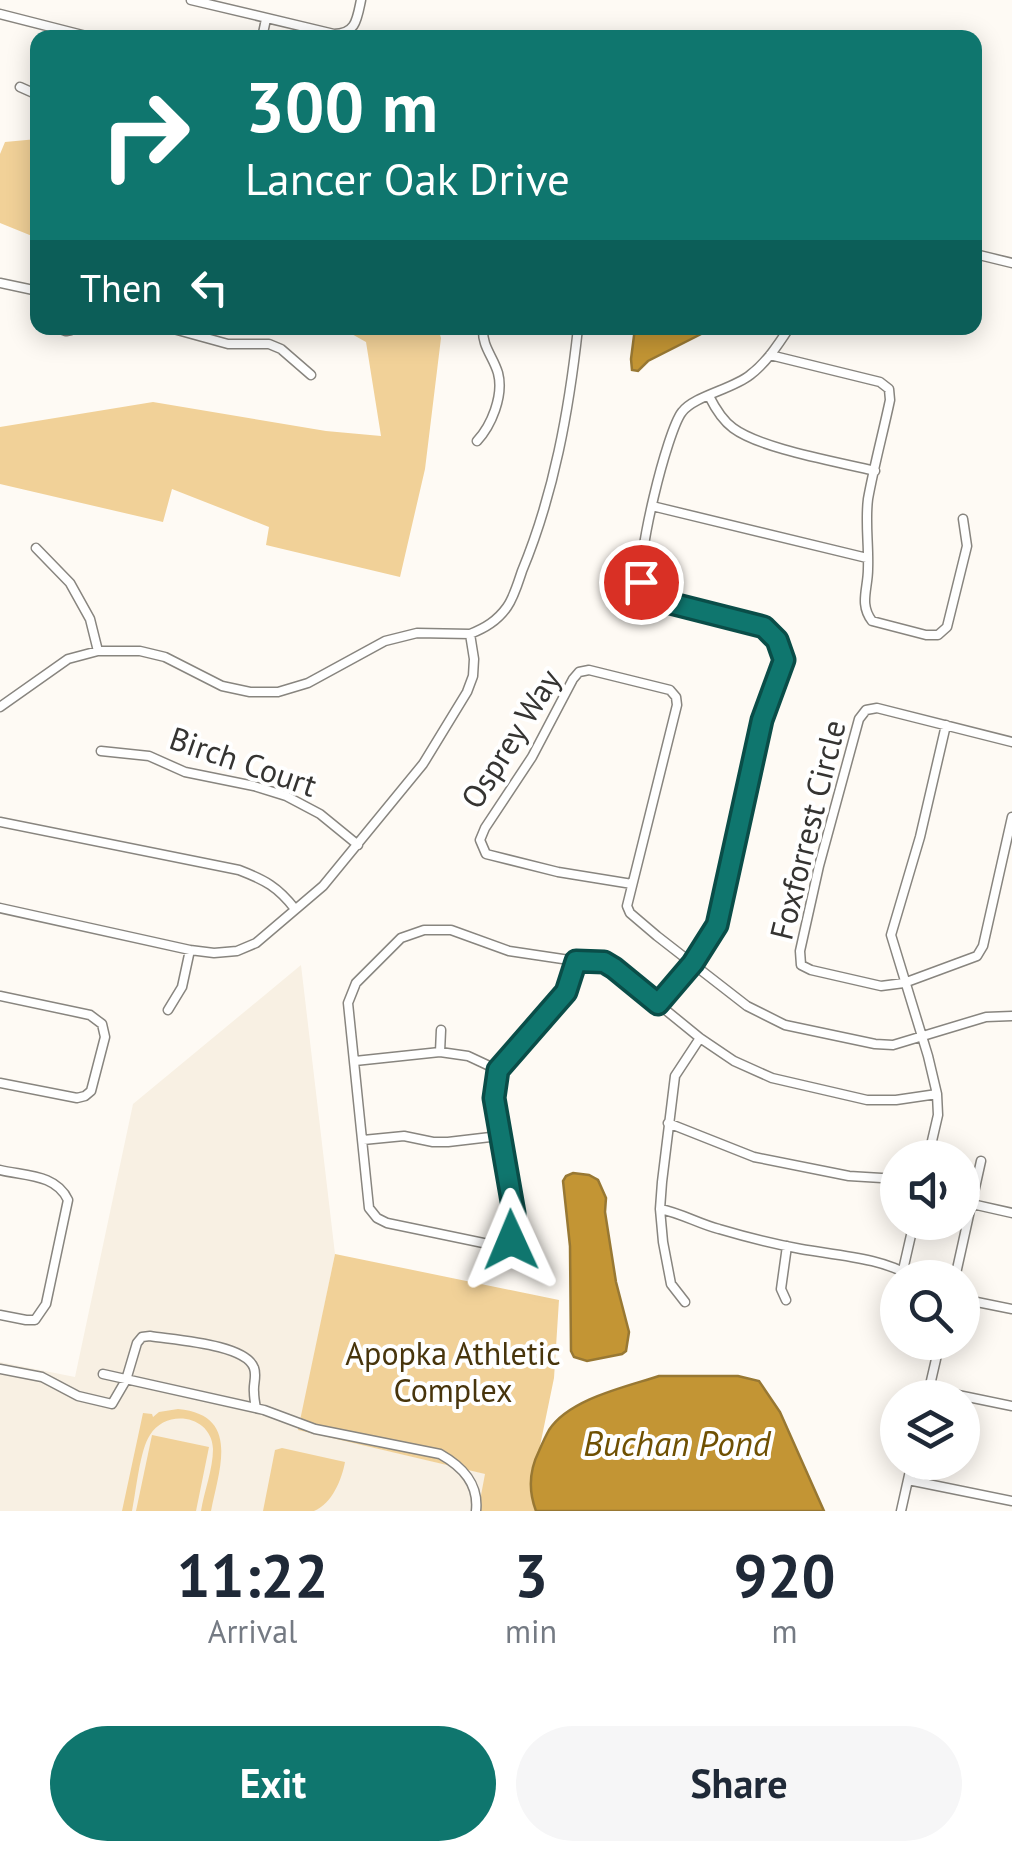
<!DOCTYPE html>
<html lang="en">
<head>
<meta charset="utf-8">
<style>
	body { margin:0; font-family:"PT Sans",sans-serif; background:#f6f6f7; color:#1f2937; height:100vh; display:flex; flex-direction:column; font-size:38px; white-space:nowrap }
	* { box-sizing:border-box; margin:0 }
	p { font-size:32px; color:#747a83 }
	.icon { flex:none; width:55px; height:55px; fill:none; stroke:currentColor; stroke-width:2; stroke-linecap:round; stroke-linejoin:round }
	.map { position:relative; height:1511px; overflow:hidden }
	.side { display:flex; flex-direction:column; background:#fff; flex:1 }
	.side>* { flex:none }
	.banner { position:absolute; left:30px; top:30px; width:952px; height:305px; border-radius:20px; box-shadow:0 5px 25px #0003; background:#0f766e; color:#fff; overflow:hidden }
	.fabs { position:absolute; left:880px; top:1140px; display:grid; gap:20px }
	.fabs a { display:grid; place-items:center; width:100px; height:100px; border-radius:50%; background:#fff; box-shadow:0 5px 25px #0003; font-size:50px }
	.pin { position:absolute; display:grid; place-items:center; width:85px; height:85px; color:#fff; margin:-42px; border:5px solid #fff; border-radius:50%; box-shadow:0 2px 10px #0007 }
	.me { position:absolute; width:110px; margin:-55px; rotate:359deg; stroke-linejoin:round; filter:drop-shadow(0 0 8px #0008) }
	.turn { display:flex; align-items:center; gap:35px; height:210px; padding:0 50px; font-size:45px }
	.turn .icon { width:130px; height:130px; stroke-width:2.5 }
	.turn b { display:block; font-size:70px; line-height:85px }
	.then { display:flex; align-items:center; height:95px; padding:0 50px; background:#0003; gap:20px; font-size:38px }
	.eta { display:flex; justify-content:space-evenly; align-items:center; height:170px; text-align:center }
	.eta b { font-size:60px; font-weight:700; line-height:70px }
	.primary-button { display:flex; gap:20px; margin-top:auto; padding:20px 50px }
	.primary-button a { flex:1; height:115px; border-radius:60px; background:#0f766e; color:#fff; font-size:40px; font-weight:700; line-height:115px; text-align:center }
	.primary-button a+a { background:#f6f6f7; color:#1f2937 }
	.map>svg:first-child { display:block }
	.built { fill:#f8f0e3 }
	.green { fill:#f1d198 }
	.water { fill:#c39534; stroke:#987833; stroke-width:2.5 }
	.lines { fill:none; stroke-linecap:round; stroke-linejoin:round }
	.minor-casing { stroke:#88857f; stroke-width:11 }
	.minor { stroke:#fff; stroke-width:8 }
	.route-casing { stroke:#0a4d48; stroke-width:25 }
	.route { stroke:#0f766e; stroke-width:18 }
	.labels { text-anchor:middle; stroke-width:8; stroke-linejoin:round; paint-order:stroke }
	.street-label { font-size:32px; fill:#353432; stroke:#fff }
	.park-label { font-size:32px; fill:#48350c; stroke:#fff }
	.water-label { font-size:35px; font-style:italic; fill:#6f5002; stroke:#fff }
</style>
</head>
<body>
<div class="map">
<svg width="1012" height="1511" viewBox="0 0 1012 1511">
	<rect width="100%" height="100%" fill="#fefaf4"/>
	<path class="built" d="M301,965L335,1254L299,1430L486,1474L478,1511H0V1362L75,1377L133,1104Z"/>
	<path class="green" d="M37,139H38L37,238L0,223V154L5,142Z
		M341,328H438L441,338L425,469L400,577L266,545L269,527L172,489L163,522L0,484V427L153,402L326,431L381,436L366,342Z
		M335,1254L559,1300L554,1378L534,1475L562,1511H478L485,1474L298,1430Z
		M178,1409C241,1415 219,1469 211,1511H201C204,1492 213,1469 213,1449C212,1415 166,1408 150,1435C140,1449 136,1492 132,1511H122L143,1413L152,1414L153,1417L159,1412Z
		M152,1435L209,1447L196,1511H136Z
		M282,1448L345,1462C342,1479 332,1504 314,1511C303,1511 275,1511 263,1511L275,1450Z"/>
	<path class="water" d="M635,328H713L648,361L638,371L632,370L631,359Z
		M573,1173L589,1175L598,1180L606,1198L605,1212L616,1282L629,1332L626,1351L622,1354L587,1361L574,1357L571,1351L570,1246L563,1181L566,1176Z
		M659,1376H738L759,1381L780,1412L824,1511H536C528,1490 529,1471 539,1451C542,1444 545,1437 549,1430C569,1399 625,1387 659,1376Z"/>
	<g class="lines">
		<g class="minor-casing">
			<path id="minor" d="M191,0L334,34C356,34 357,19 361,0
				M0,14L94,38
				M262,38L266,19
				M20,87L38,95
				M975,254L1012,263
				M0,283L38,291
				M58,328L66,331L71,330L72,328
				M170,328L228,344H269L281,349L311,375
				M770,355L880,382L889,389L890,400C883,433 874,466 868,499C865,522 869,546 868,569C868,589 859,604 872,621L926,635H938L947,627L967,546L963,519
				M709,396C715,408 722,420 733,428C761,449 839,462 875,471
				M477,441C491,426 504,396 498,373C493,356 482,347 483,328
				M652,506L867,558
				M36,548L70,583L90,619L98,651
				M470,634C485,628 497,621 507,607C514,597 518,583 522,571C554,494 569,410 578,328
				M0,707L68,659L98,651H140L165,657L222,686L250,692H278L308,683L385,641L417,633L470,634L474,659L473,676L467,692L423,764L323,886L256,943L237,951L214,953L190,950L0,908
				M1012,742L877,708L866,710L859,719L819,866L800,951L801,965L811,970L881,986L904,983L977,956L983,946L1012,817
				M101,751L149,756L185,772L254,786L286,796L320,814L358,845
				M0,822L239,870C265,880 278,887 295,909
				M632,884L558,872L486,854L480,840L485,828L532,757L573,679L579,672L589,670L670,690L676,697L677,705L627,906L630,913L657,936L747,1006L785,1025L875,1044L893,1045L986,1017L1012,1016
				M576,961L566,992L498,1070L494,1098L514,1213C514,1233 516,1245 493,1245L387,1223L377,1218L369,1208L348,1003L356,983L401,938L424,930H451L509,951L576,961L604,962L614,968L700,1038L734,1061L772,1078L867,1100H896L937,1094
				M0,996L90,1015L102,1024L105,1037L91,1091L85,1096L77,1098L0,1083
				M658,1004L693,963L717,925L762,720L783,659L777,640L764,627L650,597C647,593 643,589 642,584C635,562 667,431 682,412C694,396 733,389 750,375C766,363 778,345 789,328
				M168,1010L182,987L190,950
				M440,1052L441,1030
				M355,1061L440,1052L468,1056L498,1070
				M668,1123L754,1157L849,1176L898,1179
				M363,1140L404,1136L433,1142H448L499,1136
				M928,1158L938,1115L937,1094L928,1056L891,935L920,837L946,725
				M0,1170C25,1176 56,1174 68,1200L46,1304L35,1320H26L0,1315
				M972,1204L1012,1213
				M660,1209C681,1213 699,1224 719,1229C746,1237 774,1244 801,1249C834,1255 886,1258 913,1278
				M903,1270L914,1222
				M955,1278L981,1161
				M962,1299L1012,1309
				M786,1300L781,1289L787,1246
				M685,1302L671,1284L663,1242L660,1209L662,1182L675,1076L700,1038
				M0,1369L42,1377L78,1396L112,1404L126,1380L137,1343L142,1337L150,1336C174,1340 246,1344 254,1368C257,1376 253,1384 254,1392C254,1397 255,1403 256,1408
				M103,1374L264,1410L315,1429L440,1454C463,1467 479,1484 476,1511
				M929,1389L1012,1406
				M927,1398L940,1342
				M908,1480L1012,1501
				M901,1511L912,1462"/>
		</g>
		<use href="#minor" class="minor"/>
	</g>
	<g class="lines">
		<g class="route-casing">
			<path id="route" d="M511,1240L514,1229V1213L494,1098L498,1070L566,992L576,961L604,962L614,968L658,1004L693,963L717,925L762,720L784,660L777,640L764,627L650,598L641,582"/>
		</g>
		<use href="#route" class="route"/>
	</g>
	<g class="labels">
		<g class="street-label">
			<text transform="translate(511 739) rotate(-58)" y="11">Osprey Way</text>
			<text transform="translate(243 762) rotate(19)" y="11">Birch Court</text>
			<text transform="translate(808 830) rotate(-76)" y="11">Foxforrest Circle</text>
		</g>
		<g class="park-label">
			<text x="453" y="1365">Apopka Athletic<tspan x="453" dy="37">Complex</tspan></text>
		</g>
		<g class="water-label">
			<text x="677" y="1456">Buchan Pond</text>
		</g>
	</g>
</svg>
<div class="fabs">
<a><svg class="icon" aria-label="sound" viewBox="0 0 24 24"><path d="M4 9h4l5-4v14l-5-4H4zM17 9q2 3 0 6"/></svg></a>
<a><svg class="icon" aria-label="search" viewBox="0 0 24 24"><circle cx="10" cy="10" r="6"/><path d="M15 15l6 6"/></svg></a>
<a><svg class="icon" aria-label="layers" viewBox="0 0 24 24"><path d="M12 4l9 5-9 5-9-5zM3 14l9 5 9-5"/></svg></a>
</div>
<div class="pin" style="left:641px;top:582px;background:#d93025"><svg class="icon" aria-label="arrive" viewBox="0 0 24 24"><path d="M6 21V4h12l-3 4 3 4H6"/></svg></div>
<svg class="me" style="left:511px;top:1240px" viewBox="-20 -20 40 40"><path d="M0-17L14 15 0 8-14 15z" fill="#0f766e" stroke="#fff" stroke-width="4"/></svg>
<div class="banner">
<div class="turn"><svg class="icon" aria-label="right" viewBox="0 0 24 24"><path d="M7 20v-9h11M14 6l5 5-5 5"/></svg><div><b>300 m</b>Lancer Oak Drive</div></div>
<div class="then">Then<svg class="icon" aria-label="left" viewBox="0 0 24 24"><path d="M17 20v-9H6M10 6l-5 5 5 5"/></svg></div>
</div>
</div>
<section class="side">
<div class="eta">
<div><b>11:22</b><p>Arrival</p></div>
<div><b>3</b><p>min</p></div>
<div><b>920</b><p>m</p></div>
</div>
<div class="primary-button"><a>Exit</a><a>Share</a></div>
</section>
</body>
</html>
